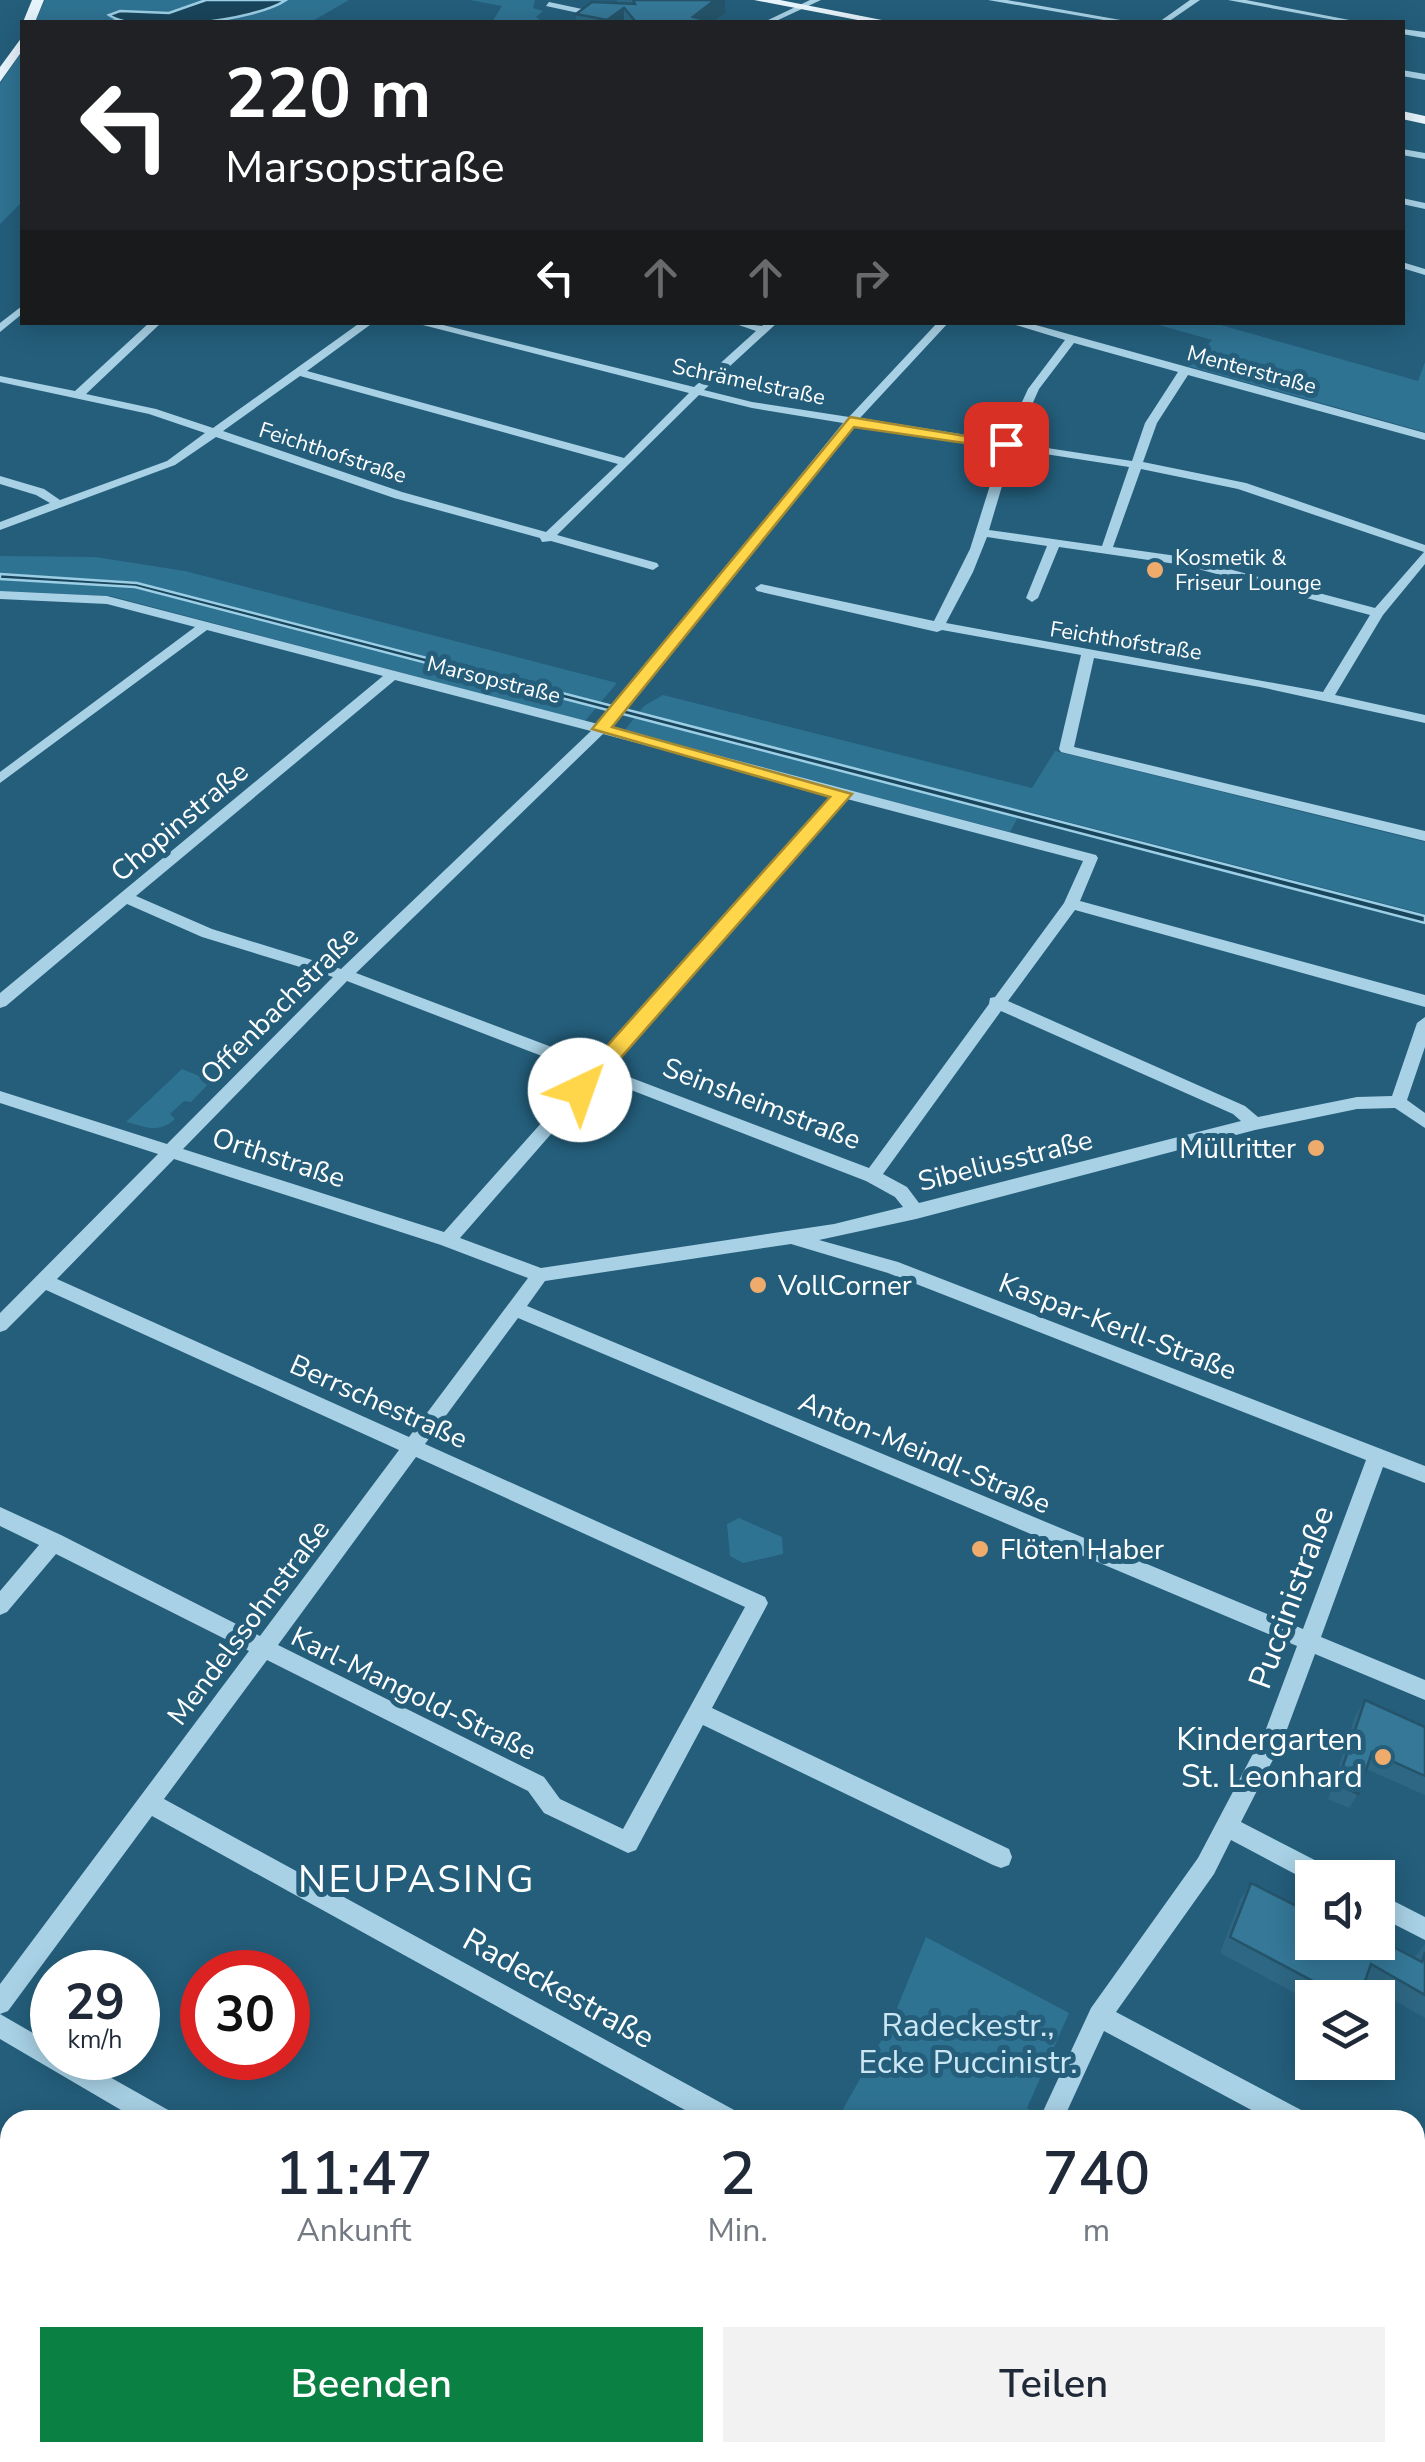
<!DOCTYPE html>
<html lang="de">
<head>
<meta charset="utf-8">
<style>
	body { margin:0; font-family:"Nunito Sans",sans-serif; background:#f2f2f3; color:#1f2937; height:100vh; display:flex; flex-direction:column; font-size:38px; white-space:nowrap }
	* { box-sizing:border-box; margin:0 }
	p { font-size:32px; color:#747a83 }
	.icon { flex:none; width:55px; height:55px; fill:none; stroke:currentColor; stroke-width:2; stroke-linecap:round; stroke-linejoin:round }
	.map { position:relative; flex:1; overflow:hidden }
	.sheet { position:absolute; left:0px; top:2110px; width:1425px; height:352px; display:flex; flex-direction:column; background:#fff; border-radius:30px 30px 0 0; box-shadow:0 5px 25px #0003 }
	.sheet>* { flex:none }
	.guide { position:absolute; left:20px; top:20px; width:1385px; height:305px; border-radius:0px; box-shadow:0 5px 25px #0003; background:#202124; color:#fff; overflow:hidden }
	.fabs { position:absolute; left:1295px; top:1860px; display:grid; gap:20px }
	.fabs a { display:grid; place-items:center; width:100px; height:100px; border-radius:0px; background:#fff; box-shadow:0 5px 25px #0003; font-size:50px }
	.speed { position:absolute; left:30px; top:1950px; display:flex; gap:20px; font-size:50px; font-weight:700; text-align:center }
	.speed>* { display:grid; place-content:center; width:130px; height:130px; border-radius:50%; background:#fff; box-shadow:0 5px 25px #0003; line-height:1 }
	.speed small { font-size:25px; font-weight:400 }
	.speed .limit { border:15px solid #d22; background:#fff; color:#111 }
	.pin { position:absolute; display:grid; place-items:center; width:85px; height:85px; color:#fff; margin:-42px; border-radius:20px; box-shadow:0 5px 15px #0006 }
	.me { position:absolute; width:110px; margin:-55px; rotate:42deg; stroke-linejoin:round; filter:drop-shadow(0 0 8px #0008) }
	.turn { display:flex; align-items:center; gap:35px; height:210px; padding:0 40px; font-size:45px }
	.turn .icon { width:130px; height:130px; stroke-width:2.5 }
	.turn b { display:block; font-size:70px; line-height:85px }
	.lanes { display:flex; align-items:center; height:95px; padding:0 40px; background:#0003; justify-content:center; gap:50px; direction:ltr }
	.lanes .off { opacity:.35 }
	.eta { display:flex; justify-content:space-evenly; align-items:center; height:170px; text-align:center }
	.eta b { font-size:60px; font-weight:600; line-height:70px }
	.button { display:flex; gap:20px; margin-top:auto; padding:20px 40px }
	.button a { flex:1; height:115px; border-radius:0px; background:#0b8043; color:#fff; font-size:40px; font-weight:600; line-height:115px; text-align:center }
	.button a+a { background:#f2f2f3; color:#1f2937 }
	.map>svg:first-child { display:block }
	.green { fill:#2f7393 }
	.water { fill:#19455c; stroke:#9ccfe5; stroke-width:2.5 }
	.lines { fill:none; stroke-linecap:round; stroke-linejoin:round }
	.stream { stroke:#9ccfe5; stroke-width:2.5 }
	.minor { fill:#a8d1e5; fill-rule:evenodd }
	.major { fill:#e8f5fc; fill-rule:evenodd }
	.wall { fill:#2e6783 }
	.shaded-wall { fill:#25546a }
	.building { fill:#357898; stroke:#25546a; stroke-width:2.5 }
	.route { fill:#ffd54a; stroke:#a68a30; stroke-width:2.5 }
	.poi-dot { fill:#eeab6c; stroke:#245e7b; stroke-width:4 }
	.labels { text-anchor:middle; stroke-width:10; stroke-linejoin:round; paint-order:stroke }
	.far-street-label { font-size:22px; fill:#fff; stroke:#245e7b }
	.far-poi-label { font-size:22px; fill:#fff; stroke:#245e7b; text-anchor:start }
	.street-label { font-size:28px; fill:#fff; stroke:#245e7b }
	.poi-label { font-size:28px; fill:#fff; stroke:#245e7b; text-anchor:start }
	.near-street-label { font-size:32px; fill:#fff; stroke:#245e7b }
	.near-poi-label { font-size:32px; fill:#fff; stroke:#245e7b; text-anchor:end }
	.near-park-label { font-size:32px; fill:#cbe7f4; stroke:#245e7b }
	.near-quarter-label { font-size:38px; letter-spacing:2.5px; fill:#fff; stroke:#245e7b }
</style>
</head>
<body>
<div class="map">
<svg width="1425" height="2462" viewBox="0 0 1425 2462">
	<rect width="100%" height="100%" fill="#245e7b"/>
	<path class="green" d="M45,0H349L311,22H35Z
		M470,0H535L533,8L543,11L536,17L543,22H492L502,6Z
		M22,51V202L0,224V84Z
		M1152,323H1214L1418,381L1425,362V432L1188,366L1212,340Z
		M0,556L95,557L185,571L617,683L585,721L111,596L0,591Z
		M663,695L1032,788L1055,751L1425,842V914L1022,810L1010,832L624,731L644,706Z
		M182,1069L211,1081L191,1102L184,1101L170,1114L175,1119C159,1134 145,1127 126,1122Z
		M739,1518L782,1537L783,1554L743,1563L730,1556L727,1524Z
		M926,1937L1069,2013L1027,2108L1034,2112L1031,2120H837L890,2025Z"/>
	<path class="water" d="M206,0H286C256,21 138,35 109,15L120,11L169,13Z
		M0,574L137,583L1425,916V923L135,587L0,579Z"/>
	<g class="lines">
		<path class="stream" d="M110,22L117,20"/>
		<path class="minor" d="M810,0H821L774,22H764Z
			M988,0H1007L1132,22H1115Z
			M1190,0H1200L1168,22H1159Z
			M1228,0H1246L1360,22H1345Z
			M549,2L629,19L633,22H620L546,6Z
			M1402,29L1425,32V38L1402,34Z
			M1402,70L1425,74V80L1402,76Z
			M1402,149L1425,153V159L1402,155Z
			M1402,198L1425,203V209L1402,204Z
			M1402,262L1425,269V275L1402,268Z
			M22,306V314L0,332V323Z
			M150,322H162L86,394L156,409L213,428L361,322H374L307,371L624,458L689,393L411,322H431L694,387L756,331L730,322L762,326L766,322H778L704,390L752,402L849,417L938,322H949L860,418L1004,441L1028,389L1065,340L1006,322H1025L1425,433V440L1188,375L1157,423L1143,462L1246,483L1425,545V564L1383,615L1335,695L1425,715V723L1260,687L1094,658L1074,747L1425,831V841L1061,752L1059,749L1081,655L942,630L937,632L757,591L755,588L761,584L934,621L970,549L1002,447L854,424L610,727L1096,855L1098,858L1080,901L1425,995V1007L1075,910L1008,1001L1245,1106L1258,1117L1357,1097L1392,1096L1417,1023L1425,1017V1047L1407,1100L1425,1113V1128L1395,1108L1357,1109L1255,1130L916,1219L819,1240L898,1262L1425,1466V1483L1383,1467L1321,1637L1425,1680V1700L1315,1654L1283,1740L1241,1822L1334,1870L1337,1878H1312V1883L1231,1840L1214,1874L1116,2012L1303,2111L1306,2120H1270L1104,2031L1063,2120H1039L1091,2008L1198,1858L1266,1729L1297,1646L518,1318L425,1444L765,1597L768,1603L765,1609L712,1708L1009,1849L1012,1857L1009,1865L1001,1868L993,1865L703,1725L636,1850L628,1853L544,1813L528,1791L267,1660L164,1799L736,2111L739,2120H703L152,1816L8,2011L0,2014L52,2044V2058H76L170,2111L173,2120H138L0,2039V1984L249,1651L56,1554L7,1612L0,1615V1591L39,1545L0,1526V1507L61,1535L260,1636L399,1450L46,1290L6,1330L0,1332V1313L158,1154L0,1103V1091L167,1144L333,977L202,937L127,904L6,1006L0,1008V993L383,676L207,630L0,783V772L195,627L107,604L0,599V591L107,596L598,724L843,423L752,408L699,395L557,535L657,563L659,566L653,570L551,541L542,542L540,538L394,498L216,437L175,465L0,530V522L50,503L36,495L0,484V476L44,489L60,500L167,461L205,433L149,414L0,382V376L75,391ZM1074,343L1178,372L1145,423L1132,461L1015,443L1039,389ZM300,376L618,464L546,532L402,492L223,431ZM1013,449L1129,467L1102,546L989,530ZM1141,469L1238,489L1424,552L1375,608L1184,557L1113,547ZM987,537L1047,546L1026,598L1032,602L1038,598L1059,547L1183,565L1370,615L1323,692L946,623L973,572ZM395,680L591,731L341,969L212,929L136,896ZM603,734L834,795L594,1063L356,973ZM847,799L1083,861L1064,903L995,997L990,998L989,1004L869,1168L608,1069ZM347,981L586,1073L444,1232L183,1149ZM1001,1011L1233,1114L1241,1121L919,1203L907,1187L883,1174ZM600,1078L866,1181L895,1197L903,1207L834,1224L541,1268L460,1238ZM174,1159L441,1245L528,1278L409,1437L57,1279ZM791,1244L888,1273L1366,1460L1303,1629L527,1306L545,1281ZM416,1457L745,1607L623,1829L560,1799L544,1777L278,1645Z
			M1378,1893L1425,1917V1940L1378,1916Z
			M1415,2172L1425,2176V2202L1415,2198Z
			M688,2452H726L730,2462H693Z
			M858,2452H886L882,2462H854Z
			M1332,2452H1370L1374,2462H1337Z"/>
		<path class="major" d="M32,0H44L35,22H23Z
			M754,0H780L892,22H868Z
			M22,37V51L0,82V67Z
			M1402,111L1425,116V124L1402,119Z"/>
	</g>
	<path class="wall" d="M617,0H725V13L714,22H576V14L617,3Z
		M1365,1700L1425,1727V1795L1366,1769L1358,1794L1349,1808L1328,1799L1355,1716Z
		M1251,1883L1312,1942L1414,1958L1425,1944V2018L1364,1983L1359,1998H1312V2002L1220,1953L1240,1900Z"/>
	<path class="shaded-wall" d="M715,0H725V13L713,22L693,17Z
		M624,8V22H608L607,20Z"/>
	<path class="building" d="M633,0H715L693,17L714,22H636L624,8L607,20L576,14L592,2L635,4Z
		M1365,1700L1425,1727V1776L1372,1752L1358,1794L1337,1784Z
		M1251,1883L1312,1914V1942H1378V1939L1422,1962L1425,1952V1995L1371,1964L1359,1998H1345L1230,1937Z"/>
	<path class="route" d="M850,417L1014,444L1006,449L854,427L612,727L852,794L588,1095H573V1084L830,797L592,729Z"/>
	<g class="poi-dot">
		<circle cx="1155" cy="570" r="10"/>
		<circle cx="1316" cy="1148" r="10"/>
		<circle cx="758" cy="1285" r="10"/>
		<circle cx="980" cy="1549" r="10"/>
		<circle cx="1383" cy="1757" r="10"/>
	</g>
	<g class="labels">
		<g class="far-street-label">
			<text transform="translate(1252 369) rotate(15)" y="8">Menterstraße</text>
			<text transform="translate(749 381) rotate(12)" y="8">Schrämelstraße</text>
			<text transform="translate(333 452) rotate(18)" y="8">Feichthofstraße</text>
			<text transform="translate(1126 640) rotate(9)" y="8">Feichthofstraße</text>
			<text transform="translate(494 679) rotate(14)" y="8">Marsopstraße</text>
		</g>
		<g class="far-poi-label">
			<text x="1175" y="565">Kosmetik &amp;<tspan x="1175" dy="25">Friseur Lounge</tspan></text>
		</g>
		<g class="street-label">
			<text transform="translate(179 821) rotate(-40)" y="10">Chopinstraße</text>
			<text transform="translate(279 1005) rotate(-45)" y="10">Offenbachstraße</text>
			<text transform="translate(762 1103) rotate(21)" y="10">Seinsheimstraße</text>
			<text transform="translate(279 1157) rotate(18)" y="10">Orthstraße</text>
			<text transform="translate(1005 1160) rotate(-14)" y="10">Sibeliusstraße</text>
			<text transform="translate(1118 1326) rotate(21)" y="10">Kaspar-Kerll-Straße</text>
			<text transform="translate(379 1401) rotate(24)" y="10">Berrschestraße</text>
			<text transform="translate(925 1452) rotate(23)" y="10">Anton-Meindl-Straße</text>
			<text transform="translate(248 1622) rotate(-53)" y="10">Mendelssohnstraße</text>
			<text transform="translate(414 1693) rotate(26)" y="10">Karl-Mangold-Straße</text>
		</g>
		<g class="poi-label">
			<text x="1296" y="1158" text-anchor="end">Müllritter</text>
			<text x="778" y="1295">VollCorner</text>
			<text x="1000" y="1559">Flöten Haber</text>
		</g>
		<g class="near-street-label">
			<text transform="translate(1291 1597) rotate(-70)" y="11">Puccinistraße</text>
			<text transform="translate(559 1988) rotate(29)" y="11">Radeckestraße</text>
		</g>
		<g class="near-poi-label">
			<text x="1363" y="1750">Kindergarten<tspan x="1363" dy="37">St. Leonhard</tspan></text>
		</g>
		<g class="near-park-label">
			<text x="968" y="2036">Radeckestr.,<tspan x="968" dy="37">Ecke Puccinistr.</tspan></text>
		</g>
		<g class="near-quarter-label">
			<text x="417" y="1892">NEUPASING</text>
		</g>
	</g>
</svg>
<div class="fabs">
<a><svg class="icon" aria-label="sound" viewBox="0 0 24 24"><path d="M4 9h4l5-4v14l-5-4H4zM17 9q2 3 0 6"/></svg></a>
<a><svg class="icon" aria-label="layers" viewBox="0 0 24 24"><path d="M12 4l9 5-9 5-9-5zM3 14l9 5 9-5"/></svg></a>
</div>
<div class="speed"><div>29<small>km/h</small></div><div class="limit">30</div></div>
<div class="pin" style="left:1006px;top:444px;background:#d93025"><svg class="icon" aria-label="arrive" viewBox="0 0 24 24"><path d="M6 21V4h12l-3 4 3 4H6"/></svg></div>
<svg class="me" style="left:580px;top:1090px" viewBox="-20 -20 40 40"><circle r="19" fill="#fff"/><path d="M0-13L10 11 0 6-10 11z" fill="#ffd54a"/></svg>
<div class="guide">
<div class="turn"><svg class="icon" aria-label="left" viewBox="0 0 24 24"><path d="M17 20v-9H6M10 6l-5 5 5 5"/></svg><div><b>220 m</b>Marsopstraße</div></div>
<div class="lanes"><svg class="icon" aria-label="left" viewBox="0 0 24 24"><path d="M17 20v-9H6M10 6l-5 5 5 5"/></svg><svg class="icon off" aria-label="ahead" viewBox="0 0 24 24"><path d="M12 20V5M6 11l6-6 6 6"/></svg><svg class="icon off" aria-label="ahead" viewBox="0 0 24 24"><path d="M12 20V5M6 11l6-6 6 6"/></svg><svg class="icon off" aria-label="right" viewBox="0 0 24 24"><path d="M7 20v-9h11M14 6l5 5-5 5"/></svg></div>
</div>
<section class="sheet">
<div class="eta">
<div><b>11:47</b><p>Ankunft</p></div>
<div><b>2</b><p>Min.</p></div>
<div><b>740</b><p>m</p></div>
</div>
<div class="button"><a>Beenden</a><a>Teilen</a></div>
</section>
</div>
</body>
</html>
